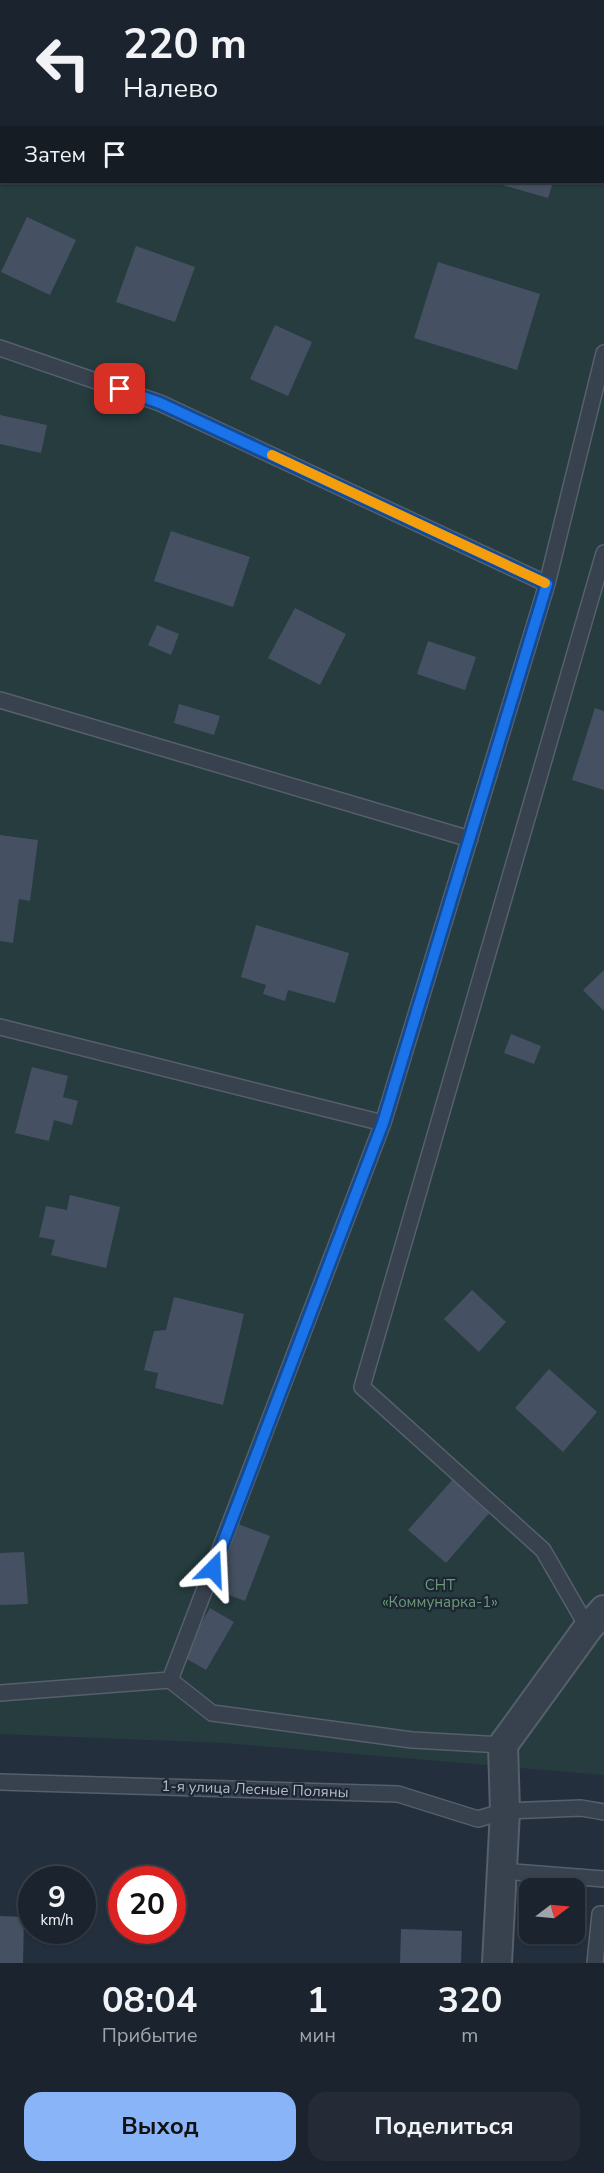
<!DOCTYPE html>
<html lang="ru">
<head>
<meta charset="utf-8">
<style>
	body { margin:0; font-family:"Nunito Sans",sans-serif; background:#242b36; color:#f1f3f6; height:100vh; display:flex; flex-direction:column; font-size:22px; white-space:nowrap }
	* { box-sizing:border-box; margin:0 }
	p { font-size:20px; color:#a0a4aa }
	.icon { flex:none; width:33px; height:33px; fill:none; stroke:currentColor; stroke-width:2; stroke-linecap:round; stroke-linejoin:round }
	.map { position:relative; height:1963px; overflow:hidden }
	.details { display:flex; flex-direction:column; background:#1b232e; flex:1 }
	.details>* { flex:none }
	.top-card { position:absolute; left:0px; top:0px; width:604px; height:183px; box-shadow:0 2px 4px #0004,0 0 0 2px #39404a; background:#1b232e; color:#f1f3f6; overflow:hidden }
	.needle { width:39px; rotate:74deg }
	.tools { position:absolute; left:519px; top:1878px; display:grid; gap:12px }
	.tools a { display:grid; place-items:center; width:66px; height:66px; border-radius:12px; background:#1b232e; box-shadow:0 2px 4px #0004,0 0 0 2px #39404a; font-size:30px }
	.speed { position:absolute; left:18px; top:1866px; display:flex; gap:12px; font-size:30px; font-weight:700; text-align:center }
	.speed>* { display:grid; place-content:center; width:78px; height:78px; border-radius:50%; background:#1b232e; box-shadow:0 2px 4px #0004,0 0 0 2px #39404a; line-height:1 }
	.speed small { font-size:15px; font-weight:400 }
	.speed .limit { border:9px solid #d22; background:#fff; color:#111 }
	.pin { position:absolute; display:grid; place-items:center; width:51px; height:51px; color:#fff; margin:-26px; border-radius:12px; box-shadow:0 3px 9px #0006 }
	.me { position:absolute; width:66px; margin:-33px; rotate:21deg; stroke-linejoin:round; filter:drop-shadow(0 0 4px #0008) }
	.turn { display:flex; align-items:center; gap:21px; height:126px; padding:0 24px; font-size:27px }
	.turn .icon { width:78px; height:78px; stroke-width:2.5 }
	.turn b { display:block; font-size:42px; line-height:51px }
	.then { display:flex; align-items:center; height:57px; padding:0 24px; background:#0003; gap:12px; font-size:22px }
	.eta { display:flex; justify-content:space-evenly; align-items:center; height:102px; text-align:center }
	.eta b { font-size:36px; font-weight:700; line-height:42px }
	.action { display:flex; gap:12px; margin-top:auto; padding:12px 24px }
	.action a { flex:1; height:69px; border-radius:18px; background:#8ab4f8; color:#111; font-size:24px; font-weight:700; line-height:69px; text-align:center }
	.action a+a { background:#242b36; color:#f1f3f6 }
	.map>svg:first-child { display:block }
	.green { fill:#263c3f; fill-rule:evenodd }
	.building { fill:#455162 }
	.lines { fill:none; stroke-linecap:round; stroke-linejoin:round }
	.service-casing { stroke:#565f6c; stroke-width:18 }
	.minor-casing { stroke:#565f6c; stroke-width:32 }
	.service { stroke:#38414e; stroke-width:15 }
	.minor { stroke:#38414e; stroke-width:28 }
	.route-casing { stroke:#114b97; stroke-width:15 }
	.route { stroke:#1a73e8; stroke-width:10 }
	.slow { stroke:#f59e0b; stroke-width:10 }
	.labels { text-anchor:middle; stroke-width:4.5; stroke-linejoin:round; paint-order:stroke }
	.park-label { font-size:15px; fill:#6b9a76; stroke:#1d2633 }
	.street-label { font-size:15px; fill:#b4bcc9; stroke:#1d2633 }
</style>
</head>
<body>
<div class="map">
<svg width="604" height="1963" viewBox="0 0 604 1963">
	<rect width="100%" height="100%" fill="#242f3e"/>
	<path class="green" d="M0,0H604V1775L224,1743L0,1734ZM2,2H603V182H2Z"/>
	<path class="building" d="M500,182H553L548,198L499,184Z
		M27,217L76,240L50,295L1,272Z
		M136,246L195,267L175,322L116,302Z
		M438,262L540,294L517,370L414,338Z
		M275,325L312,342L288,396L250,379Z
		M0,415L47,425L41,453L0,444Z
		M171,531L250,557L233,607L154,581Z
		M295,608L346,634L320,685L268,658Z
		M157,625L179,634L171,655L148,645Z
		M428,641L476,657L465,690L417,674Z
		M179,704L220,716L214,735L174,723Z
		M595,708L604,711V790L572,780Z
		M0,835L38,840L30,901L19,899L13,943L0,941Z
		M256,925L349,953L335,1003L288,990L285,1001L263,994L266,985L241,977Z
		M604,970V1011L583,990Z
		M511,1034L541,1046L534,1064L504,1053Z
		M32,1067L68,1076L63,1097L78,1101L72,1125L54,1120L49,1141L15,1133Z
		M70,1195L120,1207L106,1268L51,1255L55,1240L39,1237L46,1206L67,1210Z
		M472,1290L506,1322L479,1352L444,1319Z
		M174,1297L244,1314L223,1405L155,1388L158,1373L144,1370L154,1331L166,1330Z
		M549,1369L597,1412L563,1452L515,1408Z
		M454,1478L491,1511L446,1563L408,1530Z
		M238,1524L270,1536L245,1601L213,1589Z
		M24,1552L28,1604L0,1605V1553Z
		M210,1608L234,1622L206,1670L182,1656Z
		M0,1916L24,1917L23,1963H0Z
		M401,1929L462,1931L461,1963H400Z"/>
	<g class="lines">
		<g class="service-casing">
			<path id="service" d="M265,0L269,2
				M603,123L604,124
				M0,348L160,403L547,584
				M0,700L470,839
				M0,1027L383,1123
				M588,1628L543,1550L362,1387L604,553
				M0,1693L170,1680
				M503,1745L412,1740L212,1713L170,1680L383,1123L547,584L604,353
				M0,1782L398,1794L478,1819L505,1811L581,1808L604,1812
				M502,1871L604,1879
				M595,1963L600,1914H604"/>
		</g>
		<g class="minor-casing">
			<path id="minor" d="M497,1963L505,1811L503,1745L588,1628L604,1610"/>
		</g>
		<use href="#service" class="service"/>
		<use href="#minor" class="minor"/>
	</g>
	<g class="lines">
		<g class="route-casing">
			<path id="route" d="M120,389L160,403L547,584L383,1123L213,1569"/>
		</g>
		<use href="#route" class="route"/>
		<path class="slow" d="M272,455L545,583"/>
	</g>
	<g class="labels">
		<g class="park-label">
			<text x="440" y="1590">СНТ<tspan x="440" dy="17">«Коммунарка-1»</tspan></text>
		</g>
		<g class="street-label">
			<text transform="translate(255 1789) rotate(2)" y="5">1-я улица Лесные Поляны</text>
		</g>
	</g>
</svg>
<div class="tools">
<a><svg class="needle" viewBox="-14 -14 28 28"><path d="M0-13l5 13h-10z" fill="#e53935"/><path d="M0 13l5-13h-10z" fill="#a0a4aa"/></svg></a>
</div>
<div class="speed"><div>9<small>km/h</small></div><div class="limit">20</div></div>
<div class="pin" style="left:120px;top:389px;background:#d93025"><svg class="icon" aria-label="arrive" viewBox="0 0 24 24"><path d="M6 21V4h12l-3 4 3 4H6"/></svg></div>
<svg class="me" style="left:213px;top:1569px" viewBox="-20 -20 40 40"><path d="M0-17L14 15 0 8-14 15z" fill="#1a73e8" stroke="#fff" stroke-width="4"/></svg>
<div class="top-card">
<div class="turn"><svg class="icon" aria-label="left" viewBox="0 0 24 24"><path d="M17 20v-9H6M10 6l-5 5 5 5"/></svg><div><b>220 m</b>Налево</div></div>
<div class="then">Затем<svg class="icon" aria-label="arrive" viewBox="0 0 24 24"><path d="M6 21V4h12l-3 4 3 4H6"/></svg></div>
</div>
</div>
<section class="details">
<div class="eta">
<div><b>08:04</b><p>Прибытие</p></div>
<div><b>1</b><p>мин</p></div>
<div><b>320</b><p>m</p></div>
</div>
<div class="action"><a>Выход</a><a>Поделиться</a></div>
</section>
</body>
</html>
